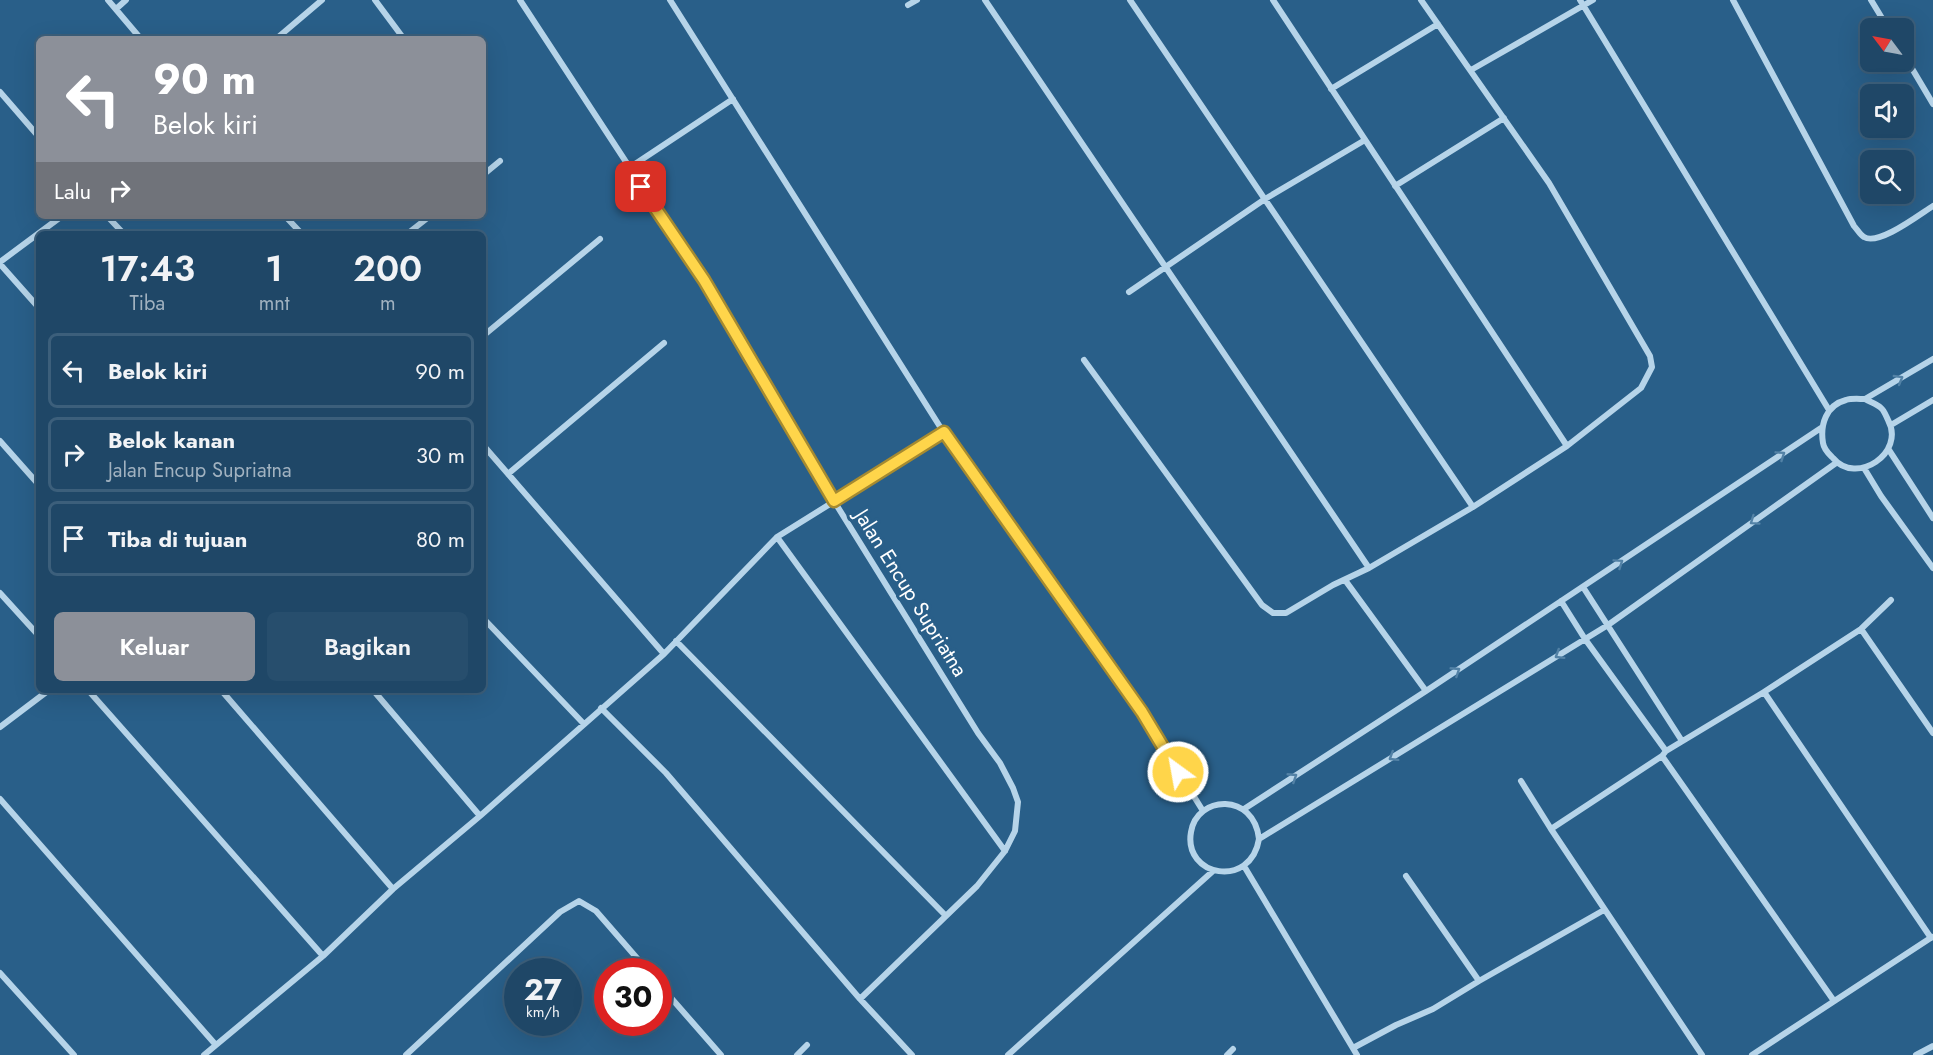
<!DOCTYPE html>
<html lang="id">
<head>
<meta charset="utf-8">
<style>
	body { margin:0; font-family:Jost,sans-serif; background:#274e6d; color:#f1f3f6; height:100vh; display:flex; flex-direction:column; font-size:22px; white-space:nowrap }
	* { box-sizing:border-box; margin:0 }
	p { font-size:20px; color:#a1b2c0 }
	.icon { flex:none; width:33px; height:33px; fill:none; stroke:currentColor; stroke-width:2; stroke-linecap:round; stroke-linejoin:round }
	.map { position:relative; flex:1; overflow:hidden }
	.sheet { position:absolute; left:36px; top:231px; width:450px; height:462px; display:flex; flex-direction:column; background:#1f4767; border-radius:9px; box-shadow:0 6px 24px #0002,0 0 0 2px #3c5f7b }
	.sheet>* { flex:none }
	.guide { position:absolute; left:36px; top:36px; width:450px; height:183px; border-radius:9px; box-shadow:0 6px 24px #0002,0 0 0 2px #3c5f7b; background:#8c9099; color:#fff; overflow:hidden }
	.needle { width:39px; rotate:302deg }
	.controls { position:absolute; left:1860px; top:18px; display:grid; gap:12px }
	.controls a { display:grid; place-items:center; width:54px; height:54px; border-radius:9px; background:#1f4767; box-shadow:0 6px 24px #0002,0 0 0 2px #3c5f7b; font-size:30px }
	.speed { position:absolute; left:504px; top:958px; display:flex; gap:12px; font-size:30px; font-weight:700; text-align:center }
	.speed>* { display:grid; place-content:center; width:78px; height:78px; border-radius:50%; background:#1f4767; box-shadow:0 6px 24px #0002,0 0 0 2px #3c5f7b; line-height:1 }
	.speed small { font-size:15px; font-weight:400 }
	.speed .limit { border:9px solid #d22; background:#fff; color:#111 }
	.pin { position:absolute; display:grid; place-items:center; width:51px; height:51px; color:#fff; margin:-26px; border-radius:12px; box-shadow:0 3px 9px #0006 }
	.me { position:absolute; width:66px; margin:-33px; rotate:328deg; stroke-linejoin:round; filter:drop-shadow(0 0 4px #0008) }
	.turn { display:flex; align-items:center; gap:21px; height:126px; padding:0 18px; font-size:27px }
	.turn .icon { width:78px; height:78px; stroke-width:2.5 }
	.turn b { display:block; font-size:42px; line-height:51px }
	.then { display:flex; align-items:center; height:57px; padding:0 18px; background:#0003; gap:12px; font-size:22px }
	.eta { display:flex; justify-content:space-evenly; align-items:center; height:102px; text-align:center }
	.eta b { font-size:36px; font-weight:600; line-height:42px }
	.action { display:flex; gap:12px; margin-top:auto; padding:12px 18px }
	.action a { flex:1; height:69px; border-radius:9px; background:#8c9099; color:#fff; font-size:24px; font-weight:600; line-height:69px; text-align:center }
	.action a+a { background:#274e6d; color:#f1f3f6 }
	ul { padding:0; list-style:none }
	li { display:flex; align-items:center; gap:18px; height:75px; margin:0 12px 9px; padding:0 6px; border:3px solid #3c5f7b; border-radius:9px }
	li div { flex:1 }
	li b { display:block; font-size:22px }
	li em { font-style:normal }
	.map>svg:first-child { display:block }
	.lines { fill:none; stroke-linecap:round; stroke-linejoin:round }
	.street { stroke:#b6d4e9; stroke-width:6 }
	.oneway { stroke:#5382a6 }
	.route-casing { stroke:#a68a30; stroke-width:15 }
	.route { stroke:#ffd54a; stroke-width:10 }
	.labels { text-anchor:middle; stroke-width:6; stroke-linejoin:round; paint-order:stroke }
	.street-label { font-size:21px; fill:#fff; stroke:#295f89 }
</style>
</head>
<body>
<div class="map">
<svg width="1933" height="1055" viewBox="0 0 1933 1055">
	<rect width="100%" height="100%" fill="#295f89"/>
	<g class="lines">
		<path class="street" d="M108,0L141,39
			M375,0L404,39
			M520,0L704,281L834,501L978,733L1000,763L1013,788L1018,802L1015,831L1005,851L977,886L860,999
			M670,0L944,433L1142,713L1203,811
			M985,0L1369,568
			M1130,0L1473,507
			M1273,0L1567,446
			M1580,0L1829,410
			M1733,0L1854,226C1857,229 1860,235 1864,237C1879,246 1920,214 1933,206
			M1871,0L1888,28
			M908,5L917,0
			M116,9L126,0
			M276,39L322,0
			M1904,55L1933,104
			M1471,70L1593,0
			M1331,89L1438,24
			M0,92L39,137
			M629,168L733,99
			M483,175L500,161
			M1395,186L1504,118
			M107,216L124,234
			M285,216L302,234
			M407,234L430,216
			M0,262L62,216
			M0,264L39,308
			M1129,292L1265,199L1365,140
			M483,336L600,239
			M1084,360L1262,605L1273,613H1286L1333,585L1369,568L1473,507L1567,446L1641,388L1652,367L1650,356L1549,183L1421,0
			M1865,399C1870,402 1877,404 1881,408C1884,410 1886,416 1888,420C1906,453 1856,486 1833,458C1829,454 1824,450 1823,443C1820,425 1826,405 1846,400C1852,398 1859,399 1865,399Z
			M1865,399L1933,359
			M1891,425L1933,400
			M0,441L39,485
			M483,445L664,654
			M1889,450L1933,518
			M1864,468L1881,496L1933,568
			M508,474L664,343
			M777,537L1005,851
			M1345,580L1426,691
			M1583,587L1682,741
			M0,593L39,636
			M1561,601L1585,639L1666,751
			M483,618L583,723
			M1861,629L1933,733
			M676,641L946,916
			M88,690L323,956
			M221,690L393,889
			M373,690L480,816
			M1764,692L1931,938
			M601,708L666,773L860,999L912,1055
			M0,727L49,690
			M1662,756L1834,1001
			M1521,781L1551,829L1662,756L1666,751L1764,692L1861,629L1891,600
			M0,799L215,1044
			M1244,809L1426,691L1821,428
			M1551,829L1702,1055
			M1259,839C1254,792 1197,795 1191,832C1183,877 1251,889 1259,839L1608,625L1836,463
			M1244,866L1357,1055
			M1406,876L1479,981L1604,910
			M0,973L74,1055
			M658,983L721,1055
			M1353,1048L1396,1025L1433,1009L1479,981
			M204,1055L323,956L393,889L480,816L664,654L777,537L944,433
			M406,1055L560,912L579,901L596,911L649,972
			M797,1055L807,1045
			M1008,1055L1213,871
			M1227,1055L1233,1049
			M1752,1055L1932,937
			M1916,1055L1933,1046"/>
	</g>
	<defs><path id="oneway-chevron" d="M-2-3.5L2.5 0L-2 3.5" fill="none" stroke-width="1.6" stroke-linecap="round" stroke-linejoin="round" transform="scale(1.5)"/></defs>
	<g class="oneway">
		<use href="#oneway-chevron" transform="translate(1899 379) rotate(-30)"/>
		<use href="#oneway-chevron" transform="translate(1781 455) rotate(-34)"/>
		<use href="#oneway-chevron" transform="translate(1754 521) rotate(145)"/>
		<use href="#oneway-chevron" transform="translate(1619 563) rotate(-34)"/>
		<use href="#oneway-chevron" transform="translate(1559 655) rotate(148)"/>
		<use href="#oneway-chevron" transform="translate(1456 671) rotate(-33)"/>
		<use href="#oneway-chevron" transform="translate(1393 757) rotate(148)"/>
		<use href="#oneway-chevron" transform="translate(1293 777) rotate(-33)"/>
	</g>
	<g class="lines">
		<g class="route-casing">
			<path id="route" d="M641,187L704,280L834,501L944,432L1142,712L1178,772"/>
		</g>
		<use href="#route" class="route"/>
	</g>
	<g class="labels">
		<g class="street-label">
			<text transform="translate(911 593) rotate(58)" y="7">Jalan Encup Supriatna</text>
		</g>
	</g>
</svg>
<div class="controls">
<a><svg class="needle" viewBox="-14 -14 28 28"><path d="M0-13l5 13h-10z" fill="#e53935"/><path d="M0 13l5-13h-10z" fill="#a1b2c0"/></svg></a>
<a><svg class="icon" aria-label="sound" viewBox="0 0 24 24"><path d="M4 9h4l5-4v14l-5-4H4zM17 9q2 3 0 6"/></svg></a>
<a><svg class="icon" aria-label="search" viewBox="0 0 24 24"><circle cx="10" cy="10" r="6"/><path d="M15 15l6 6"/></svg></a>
</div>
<div class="speed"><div>27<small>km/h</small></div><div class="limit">30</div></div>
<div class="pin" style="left:641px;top:187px;background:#d93025"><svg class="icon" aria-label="arrive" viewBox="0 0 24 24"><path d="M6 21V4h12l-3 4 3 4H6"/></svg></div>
<svg class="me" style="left:1178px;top:772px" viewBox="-20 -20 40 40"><circle r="17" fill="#ffd54a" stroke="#fff" stroke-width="3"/><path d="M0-11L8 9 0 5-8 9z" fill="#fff"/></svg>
<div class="guide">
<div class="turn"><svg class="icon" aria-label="left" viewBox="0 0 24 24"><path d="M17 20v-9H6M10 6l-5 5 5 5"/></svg><div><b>90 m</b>Belok kiri</div></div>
<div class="then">Lalu<svg class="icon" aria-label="right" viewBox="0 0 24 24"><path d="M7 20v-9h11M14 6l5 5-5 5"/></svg></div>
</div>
<section class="sheet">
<div class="eta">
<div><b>17:43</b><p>Tiba</p></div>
<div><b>1</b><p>mnt</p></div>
<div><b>200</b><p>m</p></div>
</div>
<ul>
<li><svg class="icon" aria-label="left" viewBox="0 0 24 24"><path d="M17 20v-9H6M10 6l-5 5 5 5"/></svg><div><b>Belok kiri</b></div><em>90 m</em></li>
<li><svg class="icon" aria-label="right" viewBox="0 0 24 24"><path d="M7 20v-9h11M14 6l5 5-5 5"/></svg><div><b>Belok kanan</b><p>Jalan Encup Supriatna</p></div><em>30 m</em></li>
<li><svg class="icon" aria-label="arrive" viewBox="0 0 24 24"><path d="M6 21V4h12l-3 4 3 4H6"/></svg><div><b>Tiba di tujuan</b></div><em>80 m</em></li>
</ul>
<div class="action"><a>Keluar</a><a>Bagikan</a></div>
</section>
</div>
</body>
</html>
